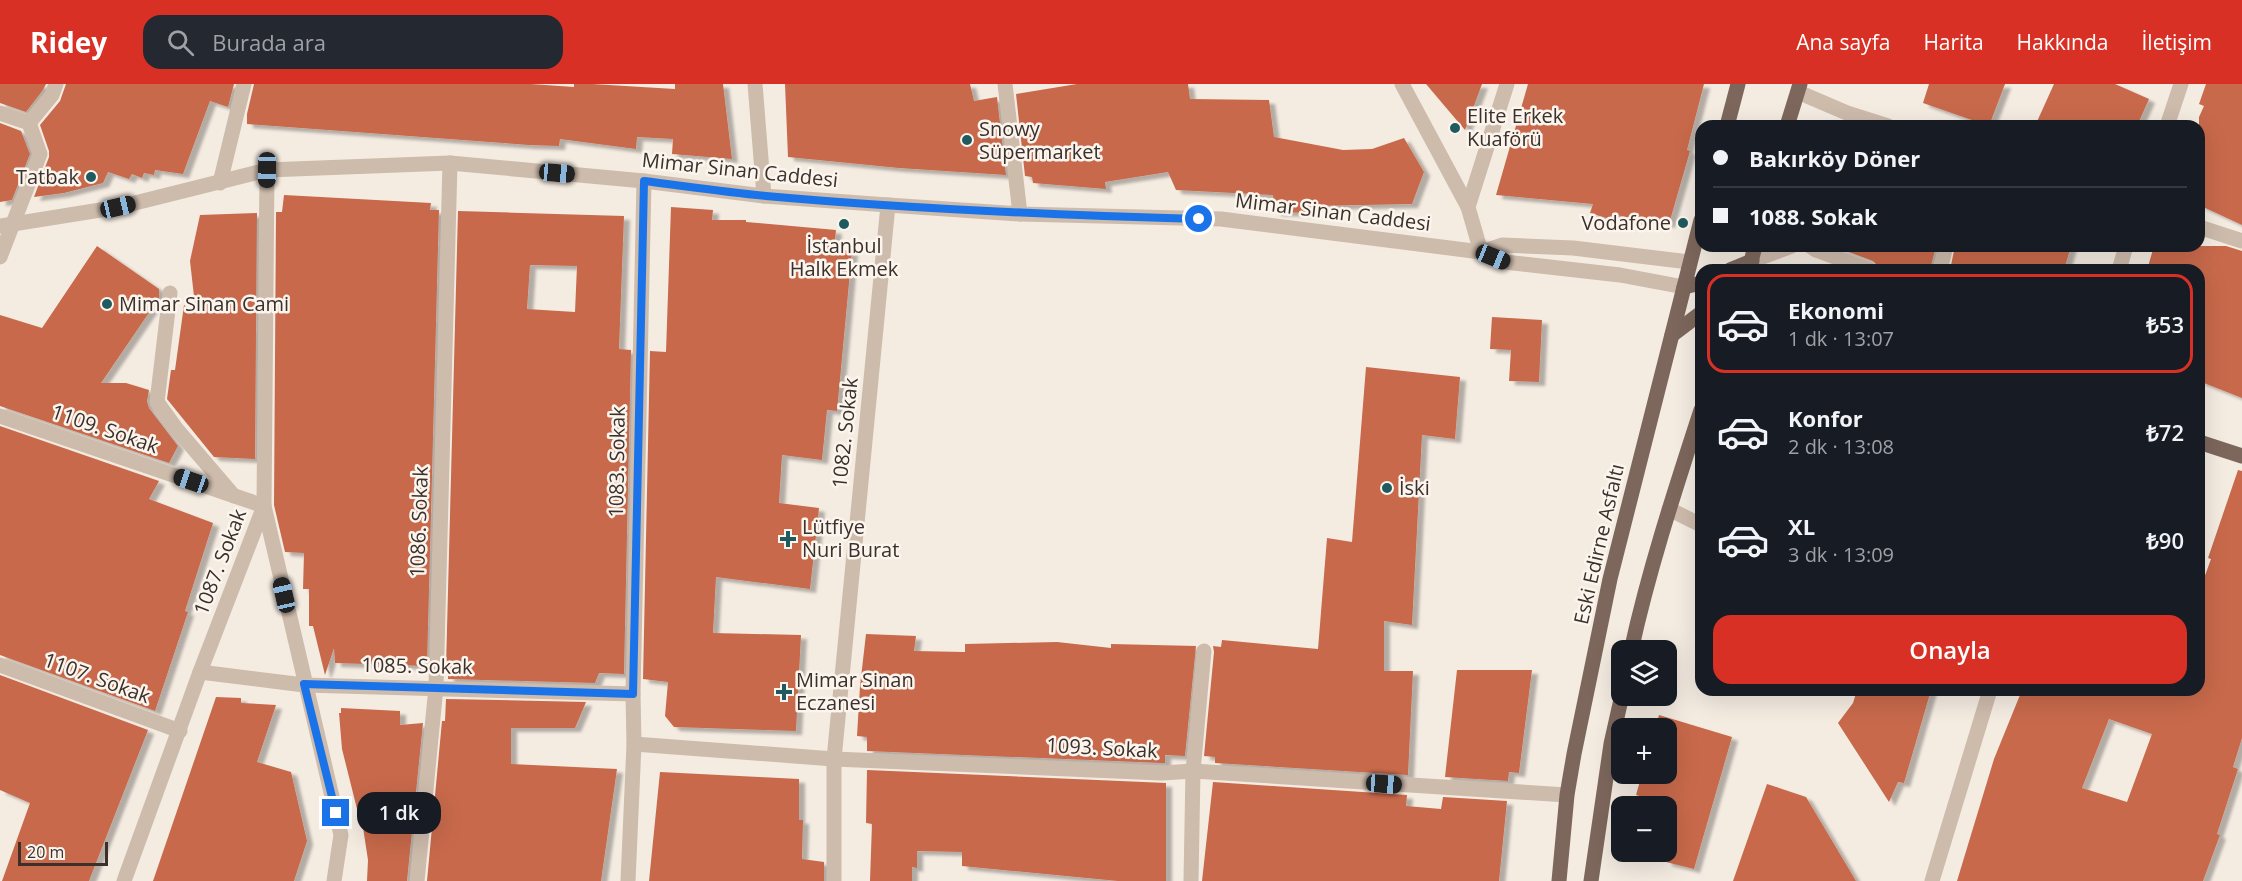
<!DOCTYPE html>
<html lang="tr">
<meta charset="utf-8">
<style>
:root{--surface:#171b24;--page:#242831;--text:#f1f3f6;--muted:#9ea1a6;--line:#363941;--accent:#d93025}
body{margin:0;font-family:"Open Sans",sans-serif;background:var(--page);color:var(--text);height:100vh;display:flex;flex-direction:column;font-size:22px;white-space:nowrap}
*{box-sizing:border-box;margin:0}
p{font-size:20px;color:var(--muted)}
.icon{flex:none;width:33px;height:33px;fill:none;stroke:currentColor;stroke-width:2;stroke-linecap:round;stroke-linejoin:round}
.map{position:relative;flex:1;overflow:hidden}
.details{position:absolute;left:1695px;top:180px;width:510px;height:432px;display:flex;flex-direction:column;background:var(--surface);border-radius:18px;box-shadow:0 6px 24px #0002}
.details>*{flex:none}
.guide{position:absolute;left:1695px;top:36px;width:510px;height:132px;border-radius:18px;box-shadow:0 6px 24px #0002;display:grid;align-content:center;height:132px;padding:0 18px;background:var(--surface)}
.buttons{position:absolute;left:1611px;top:556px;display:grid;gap:12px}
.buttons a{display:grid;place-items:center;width:66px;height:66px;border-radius:12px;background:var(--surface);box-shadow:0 6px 24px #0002;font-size:30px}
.scale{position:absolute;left:18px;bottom:15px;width:90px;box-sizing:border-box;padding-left:6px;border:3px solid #3b302b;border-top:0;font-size:16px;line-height:21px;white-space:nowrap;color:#3b302b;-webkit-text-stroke:4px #fbf5ee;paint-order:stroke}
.end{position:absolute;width:27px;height:27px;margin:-14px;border:8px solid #1a73e8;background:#fff;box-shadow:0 0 0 3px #fff}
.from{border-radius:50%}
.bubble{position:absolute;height:42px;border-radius:18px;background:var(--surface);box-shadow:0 6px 24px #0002;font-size:20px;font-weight:600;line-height:42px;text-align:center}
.car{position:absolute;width:18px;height:36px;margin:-18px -9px;border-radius:8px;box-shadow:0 0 4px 2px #0007;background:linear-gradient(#222 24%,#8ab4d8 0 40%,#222 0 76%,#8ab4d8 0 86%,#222 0)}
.guide b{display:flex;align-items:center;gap:21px;height:57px;font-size:22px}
.guide b+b{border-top:2px solid var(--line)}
.guide i{width:15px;height:15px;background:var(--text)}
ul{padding:10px 0 0;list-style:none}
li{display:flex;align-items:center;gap:18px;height:99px;margin:0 12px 9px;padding:0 6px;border:3px solid transparent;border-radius:18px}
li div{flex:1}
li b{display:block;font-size:22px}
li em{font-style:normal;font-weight:600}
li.active{border-color:var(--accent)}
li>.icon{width:54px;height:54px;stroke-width:1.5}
.cta{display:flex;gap:12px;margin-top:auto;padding:12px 18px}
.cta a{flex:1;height:69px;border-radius:18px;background:var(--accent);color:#fff;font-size:24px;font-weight:600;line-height:69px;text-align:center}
header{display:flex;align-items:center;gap:36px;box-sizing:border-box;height:84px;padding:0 30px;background:var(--accent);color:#fff}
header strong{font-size:28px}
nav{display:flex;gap:33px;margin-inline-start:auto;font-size:21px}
.search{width:420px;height:54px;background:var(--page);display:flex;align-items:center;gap:15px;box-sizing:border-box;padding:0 21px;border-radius:18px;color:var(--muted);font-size:22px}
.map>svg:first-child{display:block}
.building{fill:#c8694b;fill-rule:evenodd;filter:url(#shadow)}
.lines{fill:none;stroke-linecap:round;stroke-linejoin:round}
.minor{stroke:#cdbbac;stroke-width:15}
.major{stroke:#7d675c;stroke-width:15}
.route{stroke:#1a73e8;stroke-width:8}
.poi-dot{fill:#1f5a5e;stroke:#fbf5ee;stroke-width:2}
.labels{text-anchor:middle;stroke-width:5;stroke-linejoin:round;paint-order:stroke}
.poi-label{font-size:20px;fill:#3b302b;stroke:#fbf5ee;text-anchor:start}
.street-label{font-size:20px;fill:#3b302b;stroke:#fbf5ee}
</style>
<header>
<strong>Ridey</strong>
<div class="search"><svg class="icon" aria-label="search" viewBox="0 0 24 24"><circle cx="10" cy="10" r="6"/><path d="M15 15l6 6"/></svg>Burada ara</div>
<nav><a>Ana sayfa</a><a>Harita</a><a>Hakkında</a><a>İletişim</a></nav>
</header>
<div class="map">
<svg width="2242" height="797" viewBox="0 0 2242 797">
<defs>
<filter id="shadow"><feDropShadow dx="6" dy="4" stdDeviation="1.5" flood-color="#0004"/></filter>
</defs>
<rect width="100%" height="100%" fill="#f4ebe1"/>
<!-- building -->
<g class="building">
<path d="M0 0H46L43 6 26 28 0 19Z"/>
<path d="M66 0H234L228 23 210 17 183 90 155 86 154 91 144 89 142 94 132 90 129 95 108 88 103 99 64 109 34 113 49 73V67L40 41 60 17Z"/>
<path d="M254 0H531L574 3V0H592L675 5V0H723L732 75 672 70 673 55 637 53 636 65 560 55 559 62 529 61 247 40V30Z"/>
<path d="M785 0H970L974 17 997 13 1006 91 899 84 788 73Z"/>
<path d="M1077 0H1188L1190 15 1269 16 1274 53 1343 66 1372 65 1404 54 1424 88 1412 120 1312 122V129L1275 128 1273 111 1176 106 1168 88 1105 98 1106 105 1033 99 1032 93 1025 92 1016 10Z"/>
<path d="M1426 0H1482L1465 46Z"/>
<path d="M1528 0H1704L1687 66 1690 67 1669 140 1642 133 1640 137 1617 131 1616 137 1590 129 1593 120 1496 111Z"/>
<path d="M1929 0H2005L1989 42 1923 19Z"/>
<path d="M2054 0H2115L2149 15 2137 42H2035Z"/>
<path d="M2206 0H2242V141L2199 121V33L2204 22 2199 20Z"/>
<path d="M0 39 21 47 30 70 12 116 0 118Z"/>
<path d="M284 111 431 119 430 126H439L427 582 335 579 334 564 325 591 313 542H309V505H303L304 469 285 468 274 421 276 128H282Z"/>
<path d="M671 123 713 126 712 136H746V138L836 146 834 165 852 167 837 327 827 326 822 376 782 371 779 419 819 424 810 505 716 493 713 549 801 551 796 647 674 643 665 632 668 598 643 595 650 267 666 268Z"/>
<path d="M458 127 624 132 619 265 631 266 624 590 599 589 595 599 448 595V583H446ZM530 181 577 182 575 228 527 225Z"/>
<path d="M257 129 255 375 214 373 167 315 171 286H175L184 221 196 230 190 177 200 131Z"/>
<path d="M97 162 159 205V214L101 299H126L149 306 147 317 149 324 178 362 169 379 0 322V231L42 244Z"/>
<path d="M1833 162H1936L1930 186H1889L1879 183 1873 177Z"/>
<path d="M1955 162H2071L2064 186H1950Z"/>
<path d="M2154 162H2226L2242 167V314L2199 297V186H2147Z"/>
<path d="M1492 233 1542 236 1539 298 1509 297 1511 266 1490 265Z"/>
<path d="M1366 283 1460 293 1455 355 1422 351 1412 541 1384 537V587H1413L1408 691 1215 679V673L1204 672 1214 568 1213 562 1221 563 1222 556 1318 565 1327 454 1352 458Z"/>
<path d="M0 342 159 397 149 415 213 439 185 527 188 528 155 627 0 571Z"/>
<path d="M2238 386 2242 387V654L2233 683 2238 685 2217 750 2220 751 2203 797H1957L1994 675 2022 606H2199V508L2211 475 2208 474ZM2109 635 2152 650 2127 718 2082 704Z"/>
<path d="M866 550 916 552 914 567 965 568V560L1057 558 1111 564V560L1196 562 1185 672 1165 671V679H1162L867 667V653L857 652 860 602Z"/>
<path d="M1457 586H1532L1519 689 1509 688 1508 697 1445 693Z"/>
<path d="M0 591 148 646 89 797H2L30 719 0 706Z"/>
<path d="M1857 606H1931L1904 699 1898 698 1889 718 1838 639 1853 619Z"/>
<path d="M216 613 241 614V619L276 621 257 678 291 688 307 757 294 797H153Z"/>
<path d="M446 615 586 618 575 644H511V680L617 685 601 797H427L442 637H445Z"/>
<path d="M341 624 400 627V641L423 639 407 797H367L368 776 362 737H360L342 665 339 629H341Z"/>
<path d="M1659 631 1732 653 1694 785 1666 778V720L1636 711 1642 690H1666V645H1655Z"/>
<path d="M867 686 1166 699V797H1118L962 782V768L917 767V784L912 783V797H870L872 740 866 739Z"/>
<path d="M660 688 799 695V736H803L802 775 824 778V797H649Z"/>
<path d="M1213 698 1407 711 1406 722 1441 725 1443 713 1507 717 1499 797H1202Z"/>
<path d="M1767 700 1806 713 1856 797H1733Z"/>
</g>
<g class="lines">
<!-- minor -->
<g class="minor">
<path d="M755 0 764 112"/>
<path d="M1005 0 1020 130"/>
<path d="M1402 0 1468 123 1481 168"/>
<path d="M1798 8 1847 29 1888 42"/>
<path d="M0 29 29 39 40 70 0 173"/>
<path d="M29 39 52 11 56 0"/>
<path d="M2167 42 2181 0"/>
<path d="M220 99 244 0"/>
<path d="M1468 123 1507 0"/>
<path d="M0 142 119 123 267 86 450 79 644 97 764 112 888 121 1020 130 1221 135 1481 168 1505 178 1620 191 1684 203"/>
<path d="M2199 143 2242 157"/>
<path d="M1810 162 1816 166 1870 186"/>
<path d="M1481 168 1502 161 1573 164 1689 178"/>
<path d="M1752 177 1792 162"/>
<path d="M1940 186 1946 162"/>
<path d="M2119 186 2126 162"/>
<path d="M170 209 157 318 175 343 234 412"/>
<path d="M0 332 264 422 341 751 334 797"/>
<path d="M1669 425 1701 441"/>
<path d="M0 581 180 647"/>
<path d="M200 588 304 601 633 610"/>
<path d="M634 660 834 675 1162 689 1193 687 1567 711"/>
<path d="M124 797 200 588 264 422 267 86"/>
<path d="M417 797 436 603 450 79"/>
<path d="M628 797 634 660 633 610 644 97"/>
<path d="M834 797V675L888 121"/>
<path d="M1191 797 1193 687 1204 567"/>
<path d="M1932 797 1990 606"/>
</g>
<!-- major -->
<g class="major">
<path d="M1727 42 1738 0"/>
<path d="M1787 42 1800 0"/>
<path d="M1730 186 1752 177"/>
<path d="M1749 186 1755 162"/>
<path d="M1684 203 1701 199"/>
<path d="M1672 251 1701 229"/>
<path d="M2199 358 2242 372"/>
<path d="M1631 567C1649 485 1675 406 1701 326"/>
<path d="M1559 797 1567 711 1574 670 1610 495 1701 136"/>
<path d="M1591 797 1611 660 1622 611"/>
</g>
</g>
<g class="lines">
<!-- route -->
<path class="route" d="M336 729 304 600 633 610 644 97C684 102 725 108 766 112 910 125 1054 131 1199 135"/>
</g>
<!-- markers -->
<g class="poi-dot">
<circle cx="1455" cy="44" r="6"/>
<circle cx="967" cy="56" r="6"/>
<circle cx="91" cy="93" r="6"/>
<circle cx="1683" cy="139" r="6"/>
<circle cx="844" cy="140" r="6"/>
<circle cx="107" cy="220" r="6"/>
<circle cx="1387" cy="404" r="6"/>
<path d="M785 446h6v6h6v6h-6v6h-6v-6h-6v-6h6z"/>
<path d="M781 599h6v6h6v6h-6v6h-6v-6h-6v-6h6z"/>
</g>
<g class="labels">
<!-- poi labels -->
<g class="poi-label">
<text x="1467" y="39">Elite Erkek<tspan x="1467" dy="23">Kuaförü</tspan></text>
<text x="979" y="52">Snowy<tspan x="979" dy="23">Süpermarket</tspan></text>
<text x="79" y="100" text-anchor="end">Tatbak</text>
<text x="1671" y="146" text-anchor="end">Vodafone</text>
<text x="844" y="169" text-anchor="middle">İstanbul<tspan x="844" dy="23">Halk Ekmek</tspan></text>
<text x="119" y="227">Mimar Sinan Cami</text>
<text x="1399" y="411">İski</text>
<text x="802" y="450">Lütfiye<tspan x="802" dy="23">Nuri Burat</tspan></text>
<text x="796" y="603">Mimar Sinan<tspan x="796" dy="23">Eczanesi</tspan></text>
</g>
<!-- street labels -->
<g class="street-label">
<text transform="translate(740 86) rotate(6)" y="7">Mimar Sinan Caddesi</text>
<text transform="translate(1333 128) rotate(7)" y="7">Mimar Sinan Caddesi</text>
<text transform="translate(105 345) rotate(19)" y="7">1109. Sokak</text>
<text transform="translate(845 349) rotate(-84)" y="7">1082. Sokak</text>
<text transform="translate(617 378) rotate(-89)" y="7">1083. Sokak</text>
<text transform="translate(419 438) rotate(-88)" y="7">1086. Sokak</text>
<text transform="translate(1599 460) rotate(-77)" y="7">Eski Edirne Asfaltı</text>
<text transform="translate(220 478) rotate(-69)" y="7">1087. Sokak</text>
<text transform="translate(417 582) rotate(1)" y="7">1085. Sokak</text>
<text transform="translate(97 594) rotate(20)" y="7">1107. Sokak</text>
<text transform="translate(1102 664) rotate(3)" y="7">1093. Sokak</text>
</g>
</g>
</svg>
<div class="buttons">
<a><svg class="icon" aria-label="layers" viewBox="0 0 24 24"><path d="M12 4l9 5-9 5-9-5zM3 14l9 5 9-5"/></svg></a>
<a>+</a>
<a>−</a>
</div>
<div class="scale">20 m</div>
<i class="end from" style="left:1199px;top:135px"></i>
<i class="end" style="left:336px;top:729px"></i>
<div class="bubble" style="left:357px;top:708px;width:84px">1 dk</div>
<i class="car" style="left:267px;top:86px;rotate:181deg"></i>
<i class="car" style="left:557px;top:89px;rotate:95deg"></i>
<i class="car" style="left:118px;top:123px;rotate:77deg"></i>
<i class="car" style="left:1493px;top:173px;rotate:112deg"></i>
<i class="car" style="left:191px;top:397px;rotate:289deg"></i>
<i class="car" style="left:284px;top:511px;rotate:347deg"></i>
<i class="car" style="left:1384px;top:700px;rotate:94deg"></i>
<div class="guide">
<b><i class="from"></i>Bakırköy Döner</b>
<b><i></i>1088. Sokak</b>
</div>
<section class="details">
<ul>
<li class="active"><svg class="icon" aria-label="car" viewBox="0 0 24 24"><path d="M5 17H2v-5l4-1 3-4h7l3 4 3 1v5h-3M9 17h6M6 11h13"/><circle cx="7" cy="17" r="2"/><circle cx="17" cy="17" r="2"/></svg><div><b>Ekonomi</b><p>1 dk · 13:07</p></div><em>₺53</em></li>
<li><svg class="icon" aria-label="car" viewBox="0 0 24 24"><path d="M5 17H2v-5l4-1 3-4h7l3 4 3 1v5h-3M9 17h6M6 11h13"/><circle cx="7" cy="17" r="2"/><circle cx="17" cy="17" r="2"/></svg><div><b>Konfor</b><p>2 dk · 13:08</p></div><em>₺72</em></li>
<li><svg class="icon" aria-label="car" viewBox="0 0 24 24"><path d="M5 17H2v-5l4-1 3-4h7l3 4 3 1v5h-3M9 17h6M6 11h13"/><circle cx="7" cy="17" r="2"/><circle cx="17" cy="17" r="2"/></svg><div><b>XL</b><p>3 dk · 13:09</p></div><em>₺90</em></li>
</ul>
<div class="cta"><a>Onayla</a></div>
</section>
</div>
